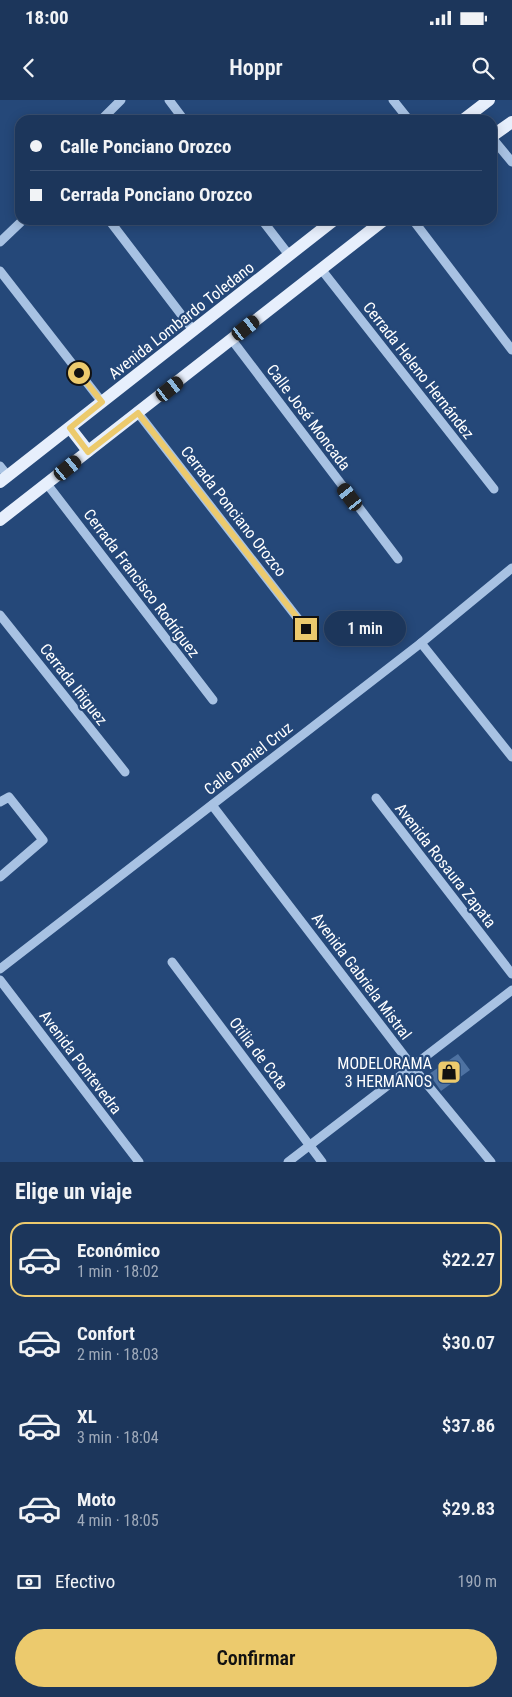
<!DOCTYPE html>
<html lang="es">
<meta charset="utf-8">
<style>
:root{--surface:#1c365b;--page:#253e61;--text:#f1f3f6;--muted:#a0abbb;--line:#3a5071;--accent:#ecca6d}
body{margin:0;font-family:"Roboto Condensed",sans-serif;background:var(--page);color:var(--text);height:100vh;display:flex;flex-direction:column;font-size:19px;white-space:nowrap}
*{box-sizing:border-box;margin:0}
p{font-size:16px;color:var(--muted)}
.icon{flex:none;width:28px;height:28px;fill:none;stroke:currentColor;stroke-width:2;stroke-linecap:round;stroke-linejoin:round}
.map{position:relative;height:1062px;overflow:hidden}
.sheet{display:flex;flex-direction:column;background:var(--surface);flex:1}
.sheet>*{flex:none}
.guide{position:absolute;left:15px;top:15px;width:482px;height:110px;border-radius:15px;box-shadow:0 2px 12px #0003,0 0 0 1px var(--line);display:grid;align-content:center;height:110px;padding:0 15px;background:var(--surface)}
.end{position:absolute;width:22px;height:22px;margin:-11px;border:6px solid #ecca6d;background:#111;box-shadow:0 0 0 2px #111}
.from{border-radius:50%}
.bubble{position:absolute;height:35px;border-radius:18px;background:var(--surface);box-shadow:0 2px 12px #0003,0 0 0 1px var(--line);font-size:16px;font-weight:600;line-height:35px;text-align:center}
.car{position:absolute;width:15px;height:30px;margin:-15px -8px;border-radius:6px;box-shadow:0 0 4px 1px #0007;background:linear-gradient(#222 24%,#8ab4d8 0 40%,#222 0 76%,#8ab4d8 0 86%,#222 0)}
.guide b{display:flex;align-items:center;gap:18px;height:48px;font-size:19px}
.guide b+b{border-top:1px solid var(--line)}
.guide i{width:12px;height:12px;background:var(--text)}
ul{padding:0;list-style:none}
li{display:flex;align-items:center;gap:15px;height:75px;margin:0 10px 8px;padding:0 5px;border:2px solid transparent;border-radius:15px}
li div{flex:1}
li b{display:block;font-size:19px}
li em{font-style:normal;font-weight:600}
li.active{border-color:var(--accent)}
li>.icon{width:45px;height:45px;stroke-width:1.5}
h2{padding:0 15px;font-size:22px;line-height:60px}
.pay{display:flex;align-items:center;gap:12px;height:55px;padding:0 15px;font-size:19px}
.pay p{margin-inline-start:auto}
.button{display:flex;gap:10px;margin-top:auto;padding:10px 15px}
.button a{flex:1;height:58px;border-radius:30px;background:var(--accent);color:#111;font-size:20px;font-weight:600;line-height:58px;text-align:center}
.status{display:flex;justify-content:space-between;align-items:center;height:35px;padding:0 25px;background:var(--surface);direction:ltr}
.status svg{height:14px;fill:currentColor}
header{display:flex;justify-content:space-between;align-items:center;height:65px;padding:0 15px;background:var(--surface);font-size:22px;font-weight:600}
.map>svg:first-child{display:block}
.building{fill:#4e72a2}
.lines{fill:none;stroke-linecap:round;stroke-linejoin:round}
.minor{stroke:#a8c2e3;stroke-width:9}
.major{stroke:#e7effc;stroke-width:12}
.route{stroke:#ecca6d;stroke-width:6}
.labels{text-anchor:middle;stroke-width:4.5;stroke-linejoin:round;paint-order:stroke}
.street-label{font-size:16px;fill:#fff;stroke:#254879}
.poi-label{font-size:16px;fill:#fff;stroke:#254879;text-anchor:end}
</style>
<div class="status"><b>18:00</b><svg viewBox="0 0 49 12"><path d="M0 12V9h3v3zM5 12V6h3v6zM10 12V3h3v9zM15 12V0h3v12zM26 1h20v11H26zM47 4h2v5h-2z"/></svg></div>
<header><svg class="icon" aria-label="back" viewBox="0 0 24 24"><path d="M15 5l-7 7 7 7"/></svg>Hoppr<svg class="icon" aria-label="search" viewBox="0 0 24 24"><circle cx="10" cy="10" r="6"/><path d="M15 15l6 6"/></svg></header>
<div class="map">
<svg width="512" height="1062" viewBox="0 0 512 1062">
<rect width="100%" height="100%" fill="#254879"/>
<!-- building -->
<path class="building" d="M458 954 470 970 441 991 429 974Z"/>
<g class="lines">
<!-- minor -->
<g class="minor">
<path d="M169 0 184 20"/>
<path d="M393 0 409 20"/>
<path d="M101 20 121 0"/>
<path d="M492 38 512 62"/>
<path d="M109 120 193 230"/>
<path d="M262 120 289 155"/>
<path d="M413 120 512 250"/>
<path d="M0 142 23 120"/>
<path d="M321 169 494 389"/>
<path d="M0 171 102 302"/>
<path d="M232 240 398 459"/>
<path d="M138 313 306 529"/>
<path d="M0 366 8 376"/>
<path d="M47 384 213 600"/>
<path d="M0 515 125 672"/>
<path d="M421 543 512 657"/>
<path d="M376 698 512 874"/>
<path d="M0 702 9 697 43 740 0 777"/>
<path d="M212 705 412 966 491 1062"/>
<path d="M172 862 322 1062"/>
<path d="M0 869 421 543 512 468"/>
<path d="M0 880 139 1062"/>
<path d="M288 1062 512 890"/>
</g>
<!-- major -->
<g class="major">
<path d="M463 20 489 0"/>
<path d="M492 36 512 22"/>
<path d="M70 328 88 351"/>
<path d="M0 382 334 120"/>
<path d="M0 420 384 120"/>
</g>
</g>
<g class="lines">
<!-- route -->
<path class="route" d="M79 273 102 302 70 328 88 352 138 313 306 529"/>
</g>
<!-- icons -->
<defs>
<g id="shop-square" transform="scale(1.25)"><rect x="-9" y="-9" width="18" height="18" rx="4" fill="#ecca6d" stroke="#254879"/><path d="M-5-2.5h2.3a2.7 3.5 0 0 1 5.4 0H5L5.5 6h-11ZM-1.5-2.5h3a1.5 2.3 0 0 0-3 0Z" fill="#111"/></g>
</defs>
<g fill-rule="evenodd">
<use href="#shop-square" x="449" y="972"/>
</g>
<g class="labels">
<!-- street labels -->
<g class="street-label">
<text transform="translate(181 220) rotate(-38)" y="6">Avenida Lombardo Toledano</text>
<text transform="translate(419 270) rotate(52)" y="6">Cerrada Heleno Hernández</text>
<text transform="translate(309 317) rotate(53)" y="6">Calle José Moncada</text>
<text transform="translate(234 411) rotate(52)" y="6">Cerrada Ponciano Orozco</text>
<text transform="translate(142 483) rotate(53)" y="6">Cerrada Francisco Rodríguez</text>
<text transform="translate(74 584) rotate(52)" y="6">Cerrada Iñiguez</text>
<text transform="translate(248 658) rotate(-38)" y="6">Calle Daniel Cruz</text>
<text transform="translate(446 765) rotate(52)" y="6">Avenida Rosaura Zapata</text>
<text transform="translate(362 876) rotate(53)" y="6">Avenida Gabriela Mistral</text>
<text transform="translate(259 953) rotate(53)" y="6">Otilia de Cota</text>
<text transform="translate(81 962) rotate(53)" y="6">Avenida Pontevedra</text>
</g>
<!-- poi labels -->
<g class="poi-label">
<text x="432" y="969">MODELORAMA<tspan x="432" dy="18">3 HERMANOS</tspan></text>
</g>
</g>
</svg>
<i class="end from" style="left:79px;top:273px"></i>
<i class="end" style="left:306px;top:529px"></i>
<div class="bubble" style="left:324px;top:511px;width:82px">1 min</div>
<i class="car" style="left:246px;top:228px;rotate:52deg"></i>
<i class="car" style="left:170px;top:289px;rotate:52deg"></i>
<i class="car" style="left:68px;top:368px;rotate:51deg"></i>
<i class="car" style="left:350px;top:397px;rotate:323deg"></i>
<div class="guide">
<b><i class="from"></i>Calle Ponciano Orozco</b>
<b><i></i>Cerrada Ponciano Orozco</b>
</div>
</div>
<section class="sheet">
<h2>Elige un viaje</h2>
<ul>
<li class="active"><svg class="icon" aria-label="car" viewBox="0 0 24 24"><path d="M5 17H2v-5l4-1 3-4h7l3 4 3 1v5h-3M9 17h6M6 11h13"/><circle cx="7" cy="17" r="2"/><circle cx="17" cy="17" r="2"/></svg><div><b>Económico</b><p>1 min · 18:02</p></div><em>$22.27</em></li>
<li><svg class="icon" aria-label="car" viewBox="0 0 24 24"><path d="M5 17H2v-5l4-1 3-4h7l3 4 3 1v5h-3M9 17h6M6 11h13"/><circle cx="7" cy="17" r="2"/><circle cx="17" cy="17" r="2"/></svg><div><b>Confort</b><p>2 min · 18:03</p></div><em>$30.07</em></li>
<li><svg class="icon" aria-label="car" viewBox="0 0 24 24"><path d="M5 17H2v-5l4-1 3-4h7l3 4 3 1v5h-3M9 17h6M6 11h13"/><circle cx="7" cy="17" r="2"/><circle cx="17" cy="17" r="2"/></svg><div><b>XL</b><p>3 min · 18:04</p></div><em>$37.86</em></li>
<li><svg class="icon" aria-label="car" viewBox="0 0 24 24"><path d="M5 17H2v-5l4-1 3-4h7l3 4 3 1v5h-3M9 17h6M6 11h13"/><circle cx="7" cy="17" r="2"/><circle cx="17" cy="17" r="2"/></svg><div><b>Moto</b><p>4 min · 18:05</p></div><em>$29.83</em></li>
</ul>
<div class="pay"><svg class="icon" aria-label="cash" viewBox="0 0 24 24"><path d="M3 7h18v10H3z"/><circle cx="12" cy="12" r="2"/></svg>Efectivo<p>190 m</p></div>
<div class="button"><a>Confirmar</a></div>
</section>
